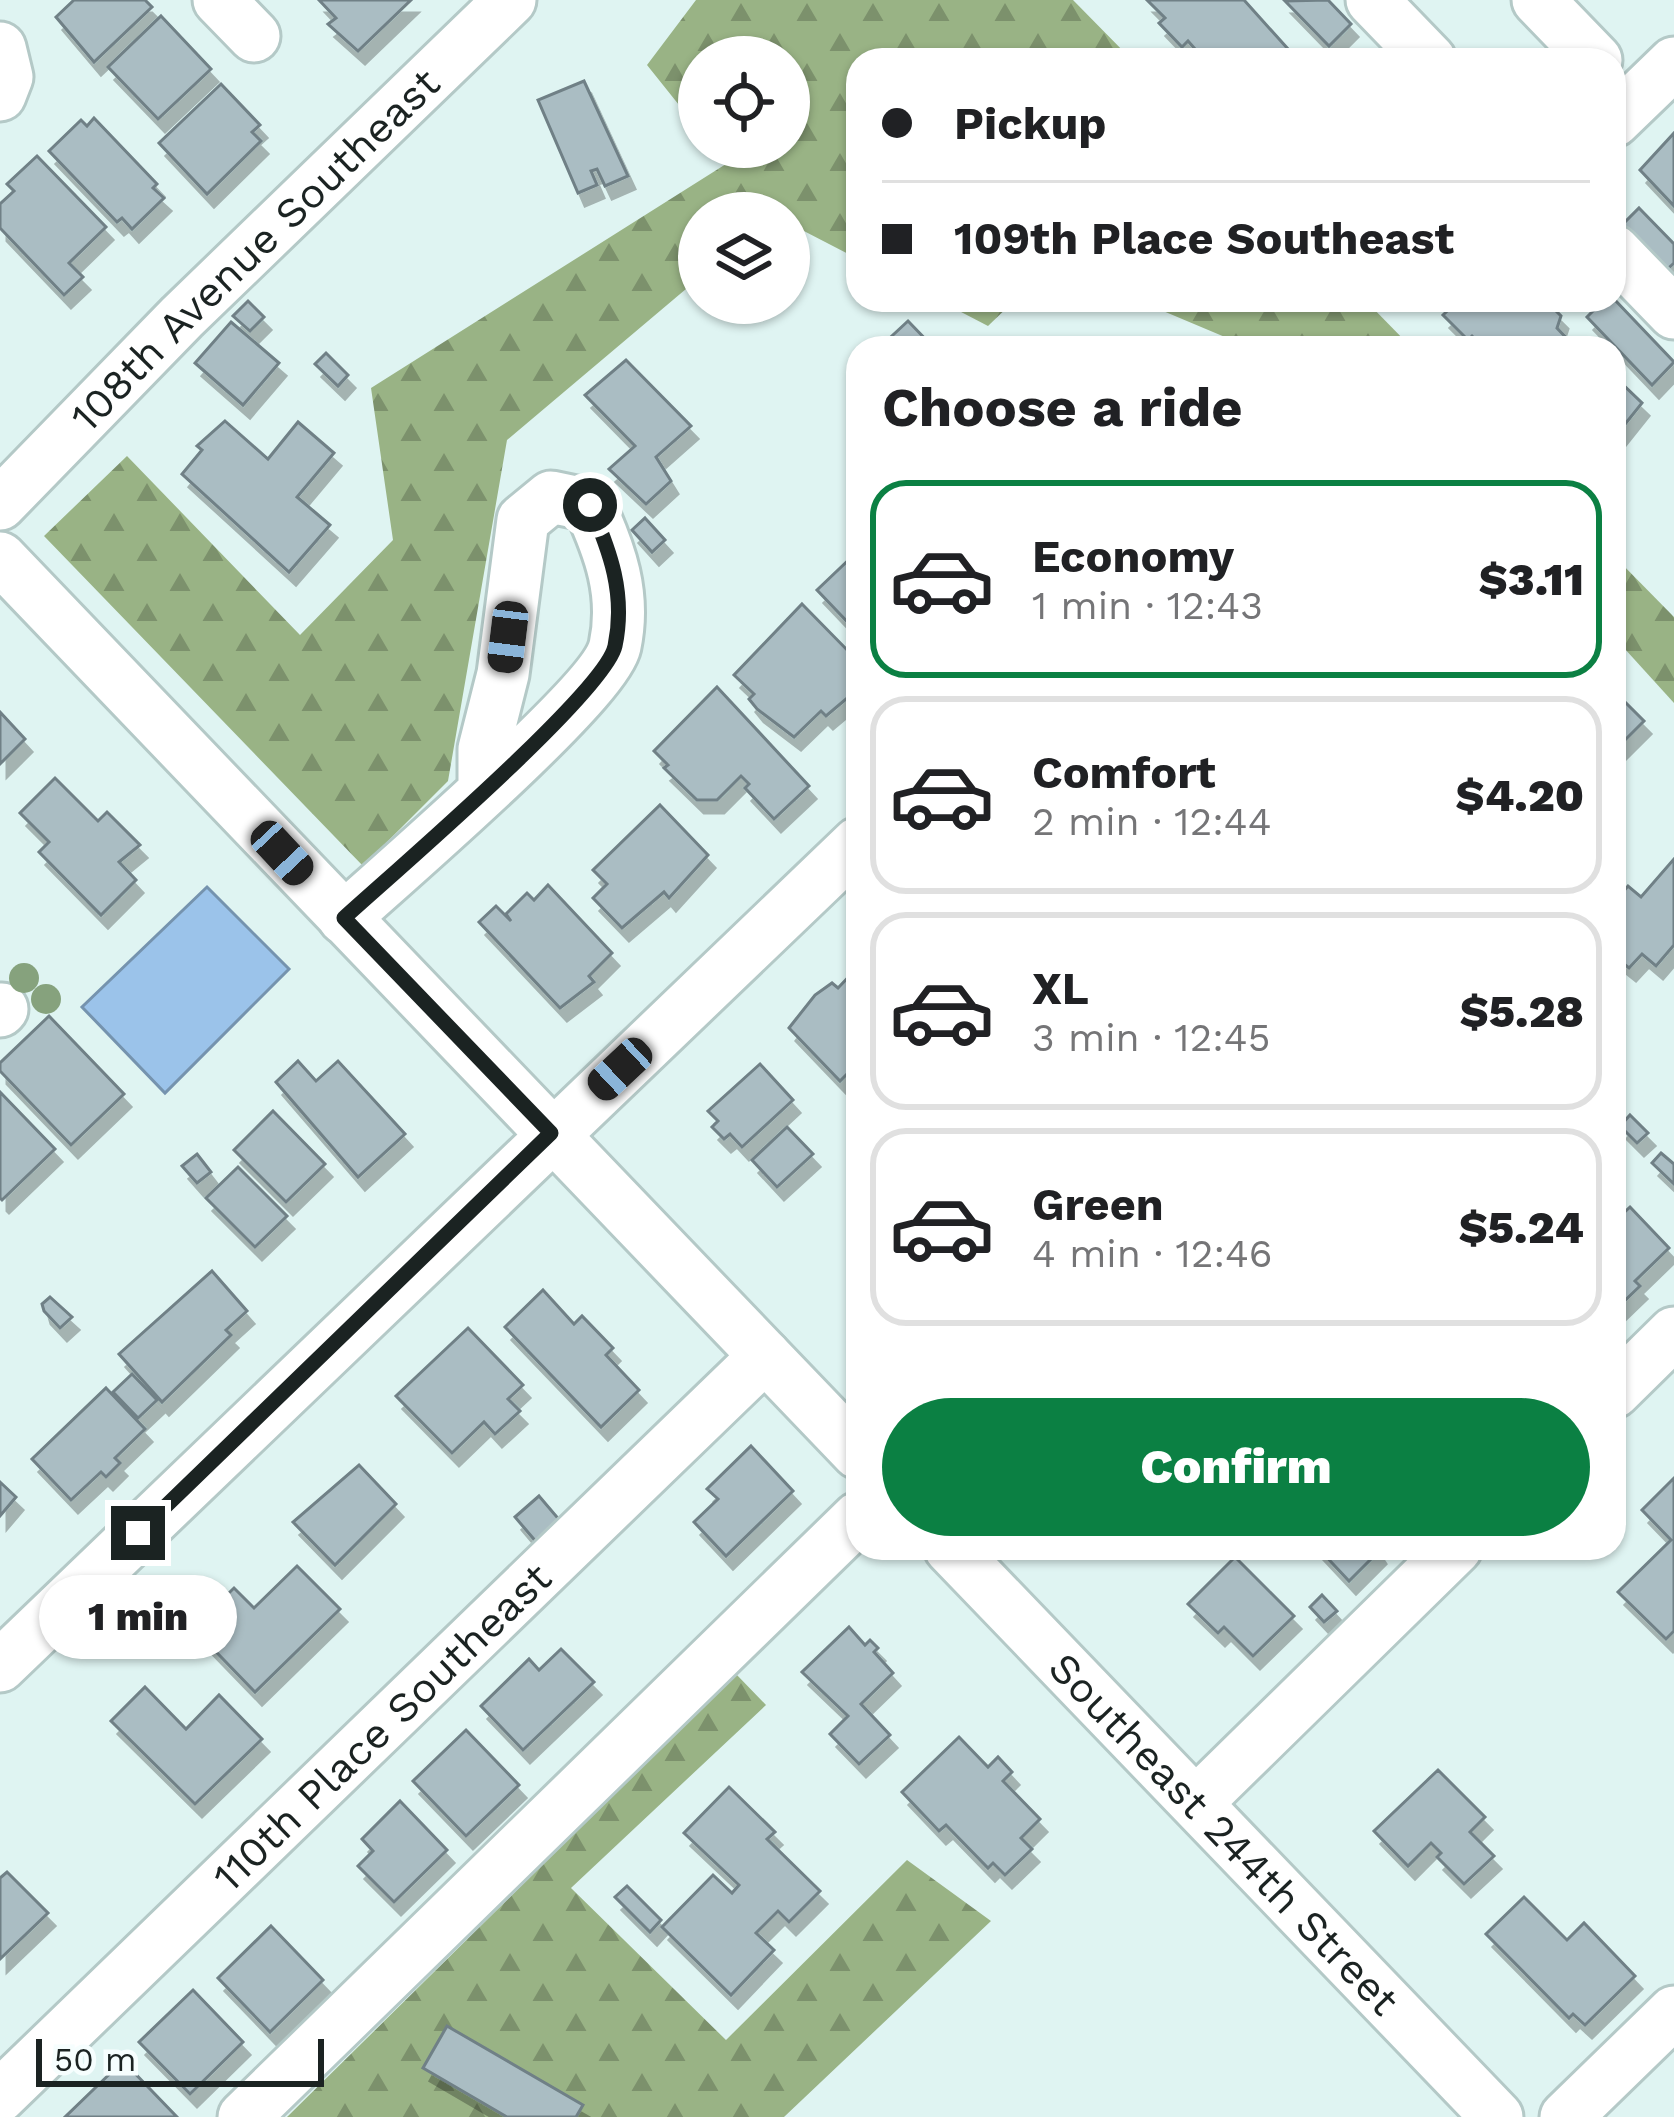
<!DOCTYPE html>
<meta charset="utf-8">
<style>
:root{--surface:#fff;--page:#f2f2f2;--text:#202124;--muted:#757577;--line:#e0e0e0;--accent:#0b8043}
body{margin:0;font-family:"Work Sans",sans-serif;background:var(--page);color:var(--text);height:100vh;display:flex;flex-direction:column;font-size:45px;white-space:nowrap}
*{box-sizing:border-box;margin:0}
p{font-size:39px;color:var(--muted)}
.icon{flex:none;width:66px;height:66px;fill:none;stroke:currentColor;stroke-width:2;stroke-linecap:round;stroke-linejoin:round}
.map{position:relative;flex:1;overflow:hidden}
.panel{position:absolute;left:846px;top:336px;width:780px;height:1224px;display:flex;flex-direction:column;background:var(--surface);border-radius:36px;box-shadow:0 3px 9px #0004}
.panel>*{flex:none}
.top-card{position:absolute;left:846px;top:48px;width:780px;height:264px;border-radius:36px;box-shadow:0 3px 9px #0004;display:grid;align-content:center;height:264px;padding:0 36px;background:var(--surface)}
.controls{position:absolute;left:678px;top:36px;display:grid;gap:24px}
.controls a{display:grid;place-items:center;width:132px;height:132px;border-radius:50%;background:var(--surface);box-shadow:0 3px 9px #0004;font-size:60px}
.scale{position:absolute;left:36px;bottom:30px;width:288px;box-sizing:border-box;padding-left:12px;border:6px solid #1b2322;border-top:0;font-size:33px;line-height:42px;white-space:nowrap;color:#1b2322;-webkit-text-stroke:9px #f6fefe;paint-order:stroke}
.end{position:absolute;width:54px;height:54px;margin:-27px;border:15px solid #1b2322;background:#fff;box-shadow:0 0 0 6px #fff}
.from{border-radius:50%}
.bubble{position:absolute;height:84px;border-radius:42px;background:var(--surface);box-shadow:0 3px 9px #0004;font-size:39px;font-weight:800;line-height:84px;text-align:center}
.car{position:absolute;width:36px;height:72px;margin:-36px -18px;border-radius:15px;box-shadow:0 0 9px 3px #0007;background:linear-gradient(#222 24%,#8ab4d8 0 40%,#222 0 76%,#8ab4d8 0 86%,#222 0)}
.top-card b{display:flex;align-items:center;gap:42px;height:114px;font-size:45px}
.top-card b+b{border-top:3px solid var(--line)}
.top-card i{width:30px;height:30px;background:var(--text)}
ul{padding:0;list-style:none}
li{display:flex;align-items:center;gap:36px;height:198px;margin:0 24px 18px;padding:0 12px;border:6px solid var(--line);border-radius:36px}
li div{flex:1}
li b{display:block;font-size:45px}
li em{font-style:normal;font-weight:800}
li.active{border-color:var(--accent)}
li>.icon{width:108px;height:108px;stroke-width:1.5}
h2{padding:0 36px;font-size:54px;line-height:144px}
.cta{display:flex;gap:24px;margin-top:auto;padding:24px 36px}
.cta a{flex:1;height:138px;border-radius:72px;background:var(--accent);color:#fff;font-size:48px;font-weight:800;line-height:138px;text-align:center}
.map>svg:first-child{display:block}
.forest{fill:url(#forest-firs)}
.water{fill:#9bc3ea;stroke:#7593ae;stroke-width:3}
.building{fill:#aabdc3;stroke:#6f8086;stroke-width:3;filter:url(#shadow)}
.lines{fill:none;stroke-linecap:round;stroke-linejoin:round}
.minor-casing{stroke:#b4c9c7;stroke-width:57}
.minor{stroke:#fff;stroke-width:51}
.tree{fill:#86a27d}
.route{stroke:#1b2322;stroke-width:15}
.labels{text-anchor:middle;stroke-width:9;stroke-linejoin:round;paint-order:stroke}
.street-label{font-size:42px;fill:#1b2322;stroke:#f6fefe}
</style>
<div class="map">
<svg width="1674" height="2117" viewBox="0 0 1674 2117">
<defs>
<pattern id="forest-firs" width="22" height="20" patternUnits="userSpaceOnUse" patternTransform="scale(3)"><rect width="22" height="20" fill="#99b385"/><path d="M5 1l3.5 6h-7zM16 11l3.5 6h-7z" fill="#7c916c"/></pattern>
<filter id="shadow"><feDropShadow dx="7" dy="13" stdDeviation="0" flood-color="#0004"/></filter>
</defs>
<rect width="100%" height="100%" fill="#dff4f2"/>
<!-- forest -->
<g class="forest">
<path d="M696 0H1073L1132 60H858V259L800 229 789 234V213H699V278L507 440 448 781 363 866 44 536 127 456 300 635 393 540 371 388 726 164 713 147H789V57H699V130L647 65Z"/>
<path d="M938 300H1015L988 326Z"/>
<path d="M1137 300H1365L1412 348H1251Z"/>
<path d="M1614 556 1674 617V703L1614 637Z"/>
<path d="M736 1674 766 1705 571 1888 726 2040 907 1860 991 1921 784 2117H287Z"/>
</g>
<!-- water -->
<path class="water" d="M207 887 289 969 165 1093 82 1007Z"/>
<!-- building -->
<g class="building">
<path d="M74 0H145L152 7 94 62 56 17Z"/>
<path d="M319 0H411L358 51 328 24 336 18Z"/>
<path d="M1147 0H1244L1288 49 1276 60H1193L1189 56 1196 50 1188 41 1182 47 1159 23 1165 18Z"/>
<path d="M1328 0 1351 24 1329 46 1285 1Z"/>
<path d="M161 16 211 69 158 119 108 67Z"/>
<path d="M584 81 628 176 605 186 597 169 591 171 597 185 578 193 538 100Z"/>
<path d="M221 84 260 125 252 132 261 141 207 194 159 143Z"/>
<path d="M94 118 157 184 153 188 164 198 132 229 122 218 117 222 49 151 81 120 87 126Z"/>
<path d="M1674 133V206L1640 170Z"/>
<path d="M37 156 106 227 69 263 83 277 64 295 0 228V204L14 191 7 184Z"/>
<path d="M1639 208 1674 244V263L1660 276 1616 231Z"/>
<path d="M1614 299 1674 362 1652 385 1587 317 1604 300Z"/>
<path d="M1459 300H1545L1561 316 1557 328 1576 348H1484L1472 336 1468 340 1443 315Z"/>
<path d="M248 301 264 317 250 331 233 316Z"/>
<path d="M908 321 934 348H879Z"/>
<path d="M231 322 279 363 243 405 195 363Z"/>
<path d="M326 353 348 375 338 386 315 364Z"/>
<path d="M626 360 691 426 656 457 671 481 646 504 609 469 635 446 585 395Z"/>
<path d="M1614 376 1642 403 1614 438Z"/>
<path d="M225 421 268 459 298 422 334 453 297 497 330 525 289 572 182 474 202 450 197 446Z"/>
<path d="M645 518 665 540 652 552 632 530Z"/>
<path d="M858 551V633L817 590Z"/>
<path d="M802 604 858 661V689L826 716 821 711 794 737 757 709 749 699 754 694 734 675Z"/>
<path d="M717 687 809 786 774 819 745 788 749 784 741 776 717 800H697L664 768 668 765 654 751Z"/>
<path d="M1614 691 1644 721 1614 751Z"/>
<path d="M0 712 25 739 0 764Z"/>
<path d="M55 778 98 821 107 812 140 845 119 862 136 880 101 915 39 852 49 842 20 813Z"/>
<path d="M660 805 708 855 669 898 664 892 622 928 593 898 607 884 593 870Z"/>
<path d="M1674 859V945L1656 966 1642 954 1629 968 1614 956V902L1628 886 1641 897Z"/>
<path d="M548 885 612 953 589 976 594 982 560 1008 479 922 496 906 511 921 506 914 527 893 534 900Z"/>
<path d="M858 967V1063L840 1081 789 1028 815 995 832 983 838 988Z"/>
<path d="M49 1016 124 1094 71 1145 0 1071V1063Z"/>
<path d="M298 1061 316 1081 338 1061 405 1134 358 1177 276 1082Z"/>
<path d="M760 1064 793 1100 742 1147 730 1134 724 1139 712 1127 718 1121 708 1111Z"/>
<path d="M0 1092 55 1149 2 1200 0 1198Z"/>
<path d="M273 1111 325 1164 286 1202 234 1150Z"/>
<path d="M1630 1115 1648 1133 1637 1143 1620 1126Z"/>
<path d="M787 1127 813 1154 777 1187 752 1160Z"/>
<path d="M1661 1153 1674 1164V1184L1652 1163Z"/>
<path d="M197 1154 211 1172 197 1183 182 1166Z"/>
<path d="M238 1167 287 1216 255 1247 206 1198Z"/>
<path d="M1630 1207 1669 1248 1635 1281 1640 1286 1614 1311V1222Z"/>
<path d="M212 1271 247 1311 226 1330 231 1335 162 1402 119 1354Z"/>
<path d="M543 1290 574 1324 582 1316 613 1348 606 1355 639 1390 601 1427 505 1327Z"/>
<path d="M50 1297 72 1317 60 1328 44 1311 42 1304Z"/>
<path d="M468 1328 523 1385 508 1399 520 1411 495 1434 484 1422 452 1453 396 1396Z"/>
<path d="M132 1374 157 1400 138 1418 113 1392Z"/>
<path d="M106 1388 145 1429 115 1458 120 1463 106 1477 101 1472 71 1500 32 1459Z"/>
<path d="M751 1446 793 1491 726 1556 694 1522 718 1499 707 1489Z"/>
<path d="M359 1465 396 1504 335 1565 293 1522Z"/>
<path d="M1674 1478V1631L1666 1639 1618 1592 1671 1540 1642 1510Z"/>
<path d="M0 1482 16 1497 0 1516Z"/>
<path d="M539 1496 562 1523 538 1544 515 1517Z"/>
<path d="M1318 1548H1377L1379 1551 1349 1581Z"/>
<path d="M1235 1557 1294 1616 1253 1656 1224 1627 1218 1633 1188 1604Z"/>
<path d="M297 1566 340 1609 255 1692 193 1628 234 1588 254 1608Z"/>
<path d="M1322 1595 1337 1611 1324 1622 1310 1607Z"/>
<path d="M849 1627 865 1645 870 1640 878 1648 874 1652 893 1673 861 1704 890 1735 859 1764 830 1734 848 1716 802 1672Z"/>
<path d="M561 1649 594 1682 523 1750 481 1706 529 1659 539 1670Z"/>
<path d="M145 1687 186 1729 219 1695 262 1739 195 1804 111 1721Z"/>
<path d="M466 1730 519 1785 466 1836 413 1781Z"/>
<path d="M959 1737 988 1767 998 1757 1012 1772 1003 1781 1040 1819 1021 1838 1032 1849 1005 1875 993 1863 988 1868 946 1825 939 1831 902 1792Z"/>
<path d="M1438 1770 1485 1817 1470 1832 1494 1856 1464 1884 1437 1857 1441 1853 1431 1843 1408 1866 1374 1831Z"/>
<path d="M729 1787 775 1832 767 1839 820 1891 789 1922 778 1911 756 1933 774 1950 731 1995 662 1927 713 1875 732 1893 739 1885 684 1833Z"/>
<path d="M400 1801 447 1850 394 1902 358 1866 373 1851 362 1839Z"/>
<path d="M7 1872 48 1913 0 1959V1878Z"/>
<path d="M627 1886 661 1920 650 1932 615 1897Z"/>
<path d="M1524 1897 1567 1940 1584 1923 1635 1976 1585 2025 1573 2014 1569 2018 1486 1934Z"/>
<path d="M271 1926 323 1980 270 2032 218 1978Z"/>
<path d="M193 1990 243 2042 190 2094 139 2042Z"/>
<path d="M447 2026 583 2105 576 2117H507L423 2068Z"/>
<path d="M123 2061 177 2117H65Z"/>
</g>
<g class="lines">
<!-- minor casing -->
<g class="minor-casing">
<g id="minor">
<path d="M219 0 254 36"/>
<path d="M1372 0 1430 60"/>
<path d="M1538 0 1596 60"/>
<path d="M0 48 7 77 0 95"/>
<path d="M1614 121 1674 63"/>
<path d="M1614 251 1674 313"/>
<path id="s1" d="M0 504 182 317 510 0"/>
<path d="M0 558 858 1453"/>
<path d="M344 918C391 875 605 692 615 646 626 594 610 551 589 505L551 497 523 520 503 674 484 749V788"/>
<path d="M0 1011 2 1009"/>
<path d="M1614 1392 1674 1333"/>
<path id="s2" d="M950 1548 1497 2117"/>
<path d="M0 1666 858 843"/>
<path d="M1196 1803 1456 1548"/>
<path id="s3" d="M0 2096 765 1356"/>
<path d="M244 2117 858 1518"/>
<path d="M1566 2117 1674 2012"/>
</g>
</g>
<!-- minor -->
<use href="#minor" class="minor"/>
</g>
<!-- trees -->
<g class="tree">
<circle cx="24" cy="978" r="15"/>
<circle cx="46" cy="999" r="15"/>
</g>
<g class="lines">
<!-- route -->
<path class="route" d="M138 1533 551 1133 344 918C391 875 605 692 615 646 626 594 610 551 590 505"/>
</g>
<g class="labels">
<!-- street labels -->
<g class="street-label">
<text dy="15" stroke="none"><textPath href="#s1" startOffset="360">108th Avenue Southeast</textPath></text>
<text dy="15" stroke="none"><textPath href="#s3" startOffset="531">110th Place Southeast</textPath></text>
<text dy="15" stroke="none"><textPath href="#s2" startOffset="396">Southeast 244th Street</textPath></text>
</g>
</g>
</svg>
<div class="controls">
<a><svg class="icon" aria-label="locate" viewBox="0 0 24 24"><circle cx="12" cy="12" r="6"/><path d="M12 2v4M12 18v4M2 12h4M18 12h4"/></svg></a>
<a><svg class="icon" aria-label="layers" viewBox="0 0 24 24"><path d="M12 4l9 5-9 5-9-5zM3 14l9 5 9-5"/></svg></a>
</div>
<div class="scale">50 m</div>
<i class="end from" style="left:590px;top:505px"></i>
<i class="end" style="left:138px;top:1533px"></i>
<div class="bubble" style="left:39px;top:1575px;width:198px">1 min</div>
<i class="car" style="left:508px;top:637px;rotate:187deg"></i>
<i class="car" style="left:282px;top:853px;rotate:137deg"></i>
<i class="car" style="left:620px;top:1069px;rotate:227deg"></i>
<div class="top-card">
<b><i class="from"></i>Pickup</b>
<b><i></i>109th Place Southeast</b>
</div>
<section class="panel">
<h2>Choose a ride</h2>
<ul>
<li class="active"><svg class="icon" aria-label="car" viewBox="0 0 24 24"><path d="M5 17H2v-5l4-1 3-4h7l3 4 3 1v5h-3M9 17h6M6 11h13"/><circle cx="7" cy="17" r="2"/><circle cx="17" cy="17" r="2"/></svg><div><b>Economy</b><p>1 min · 12:43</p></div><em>$3.11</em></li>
<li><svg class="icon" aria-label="car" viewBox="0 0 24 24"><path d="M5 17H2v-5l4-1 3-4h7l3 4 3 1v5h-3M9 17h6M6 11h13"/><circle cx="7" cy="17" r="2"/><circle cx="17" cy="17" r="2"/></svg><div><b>Comfort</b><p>2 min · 12:44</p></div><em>$4.20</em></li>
<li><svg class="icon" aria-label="car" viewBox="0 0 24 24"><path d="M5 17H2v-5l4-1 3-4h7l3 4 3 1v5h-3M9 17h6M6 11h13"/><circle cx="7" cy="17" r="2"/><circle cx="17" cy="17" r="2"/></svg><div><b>XL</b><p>3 min · 12:45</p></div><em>$5.28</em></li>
<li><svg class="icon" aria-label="car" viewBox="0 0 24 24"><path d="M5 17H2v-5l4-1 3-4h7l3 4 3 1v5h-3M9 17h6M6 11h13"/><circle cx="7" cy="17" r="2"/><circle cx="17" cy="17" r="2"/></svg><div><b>Green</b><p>4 min · 12:46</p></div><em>$5.24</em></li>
</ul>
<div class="cta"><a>Confirm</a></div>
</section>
</div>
